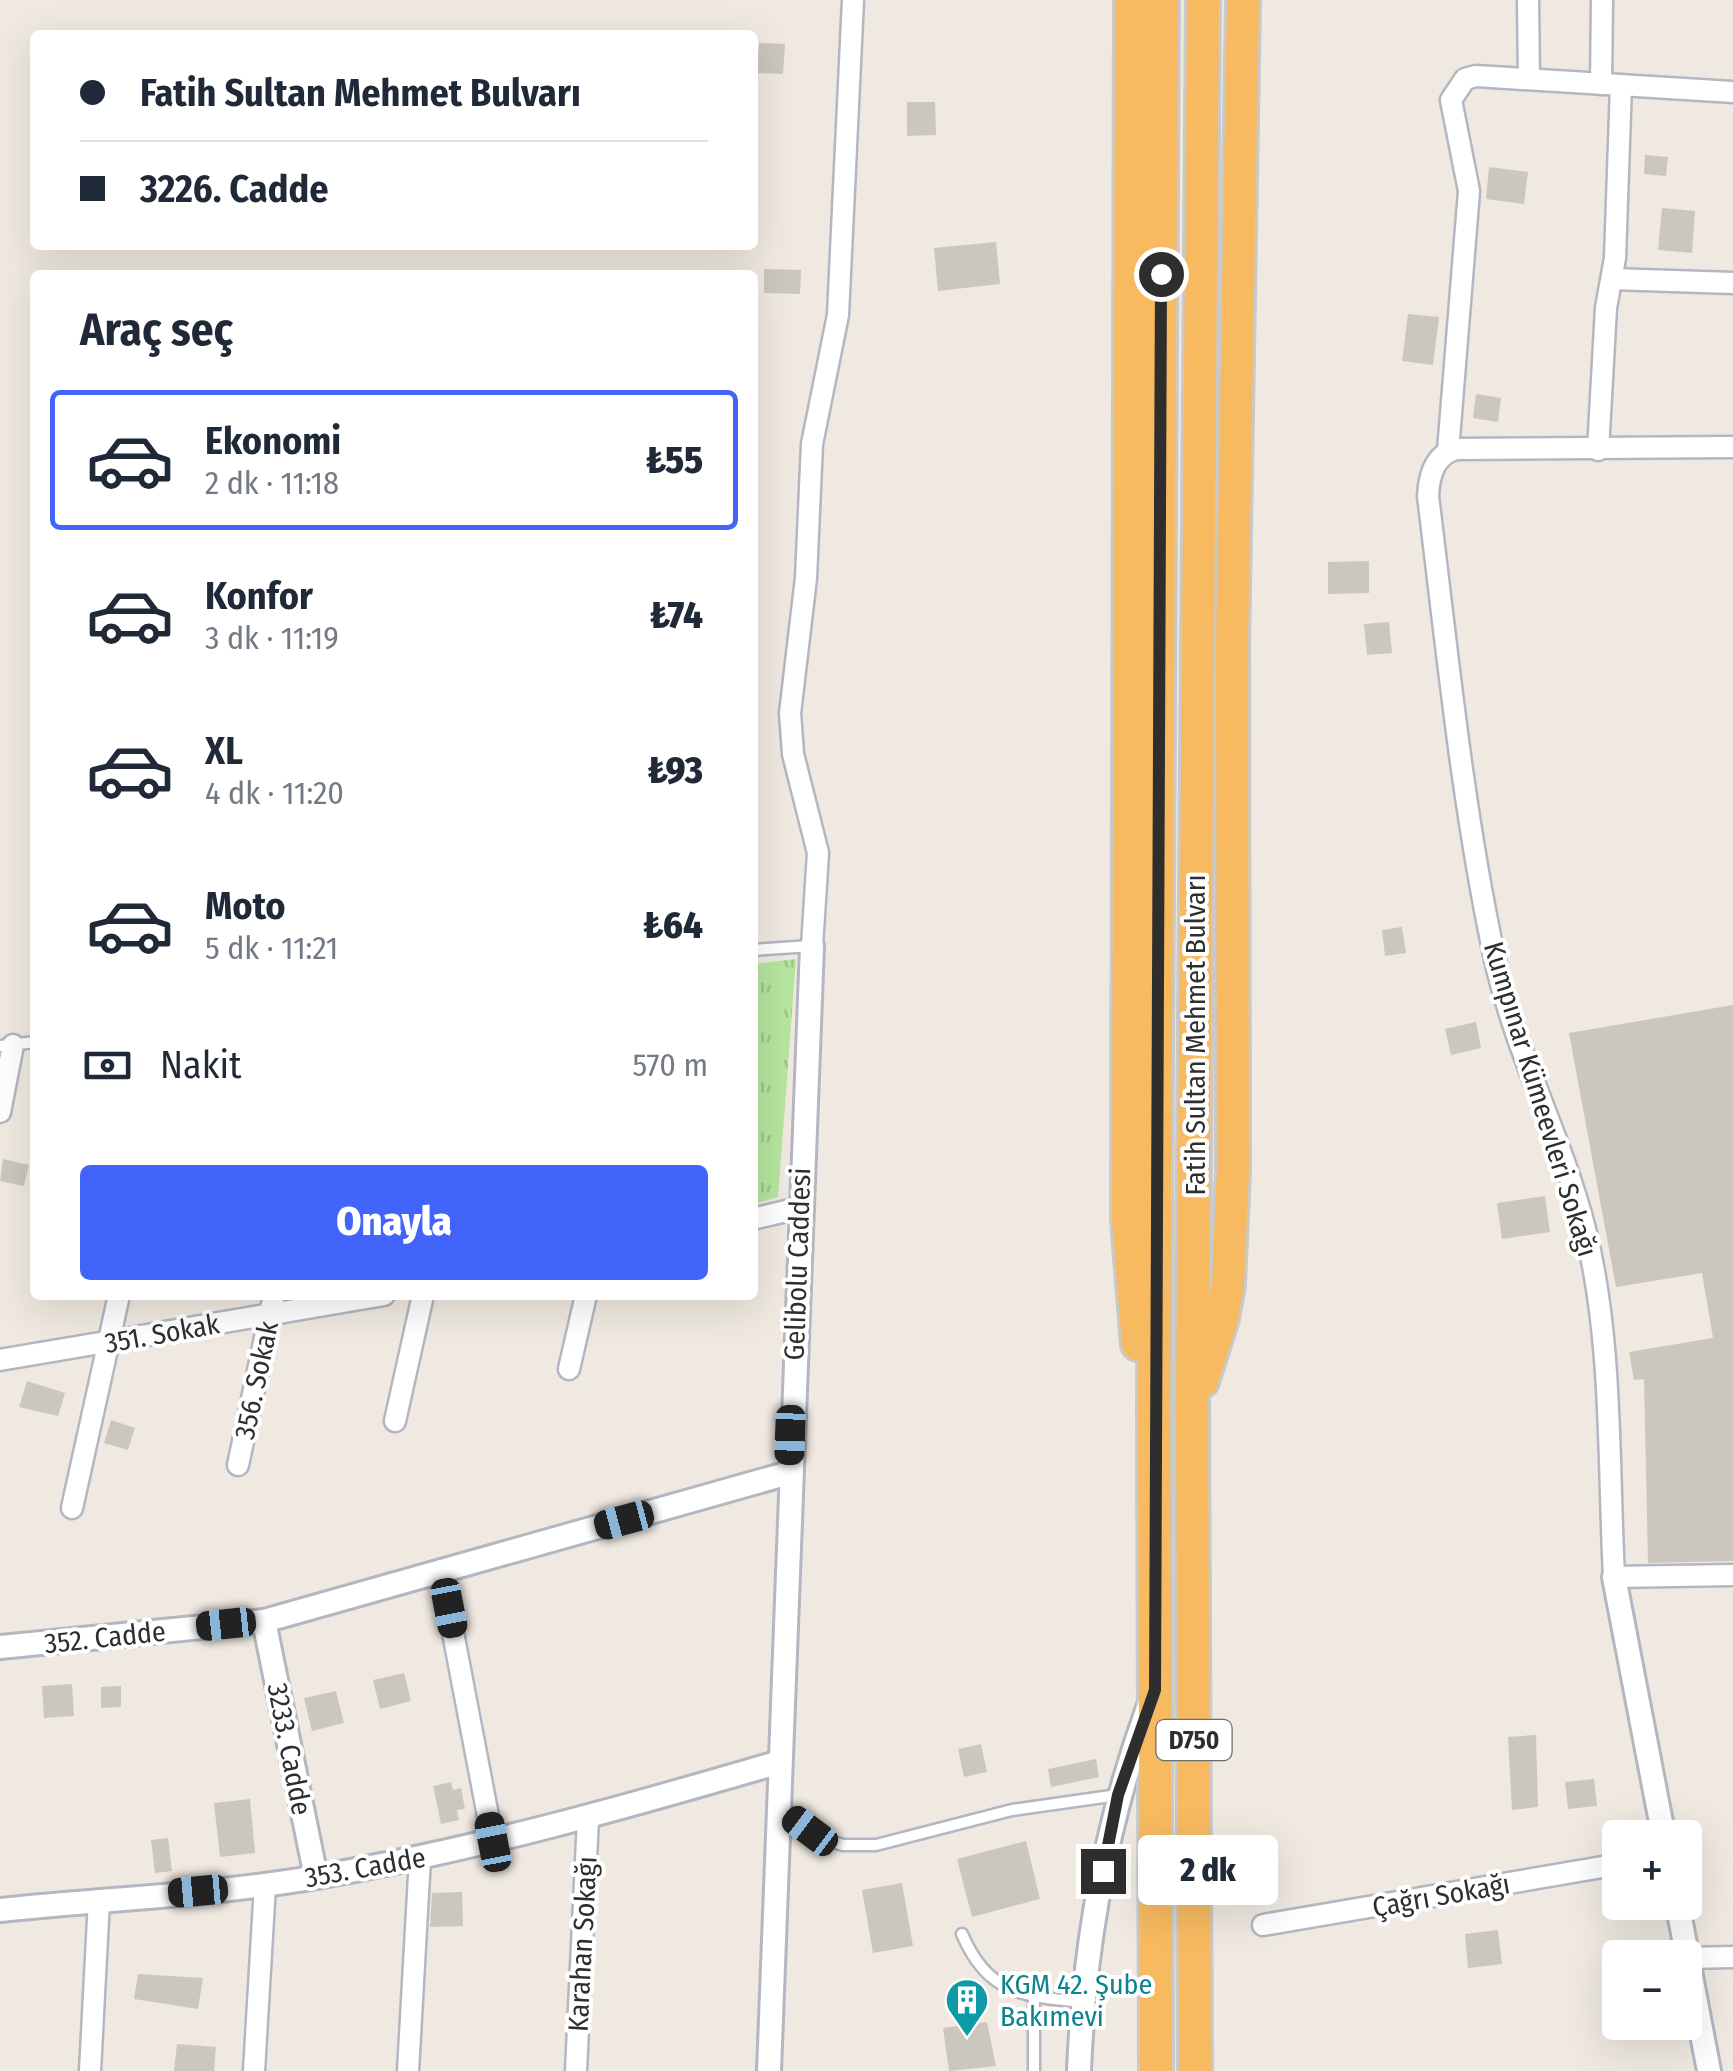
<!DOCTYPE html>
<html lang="tr">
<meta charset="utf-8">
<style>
:root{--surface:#fff;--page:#f2f2f3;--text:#1f2937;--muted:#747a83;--line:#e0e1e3;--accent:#4264fb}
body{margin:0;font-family:"Fira Sans Condensed",sans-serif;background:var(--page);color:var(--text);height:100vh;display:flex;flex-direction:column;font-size:38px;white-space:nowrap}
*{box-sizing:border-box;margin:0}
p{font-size:32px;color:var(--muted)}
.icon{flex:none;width:55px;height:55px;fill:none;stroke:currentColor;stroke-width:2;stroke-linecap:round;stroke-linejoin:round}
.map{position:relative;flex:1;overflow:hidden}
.panel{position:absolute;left:30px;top:270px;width:728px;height:1030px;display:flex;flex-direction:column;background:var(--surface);border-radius:10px;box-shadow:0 10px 40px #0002}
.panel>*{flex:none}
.hud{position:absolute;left:30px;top:30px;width:728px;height:220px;border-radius:10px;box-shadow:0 10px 40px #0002;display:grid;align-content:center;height:220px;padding:0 50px;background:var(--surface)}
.buttons{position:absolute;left:1602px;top:1820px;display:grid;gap:20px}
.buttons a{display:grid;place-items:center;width:100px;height:100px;border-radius:10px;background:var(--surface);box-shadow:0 10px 40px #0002;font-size:50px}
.end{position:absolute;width:45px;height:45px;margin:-22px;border:12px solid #2e2e2e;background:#fff;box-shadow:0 0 0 5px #fff}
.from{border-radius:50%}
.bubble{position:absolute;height:70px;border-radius:10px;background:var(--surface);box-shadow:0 10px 40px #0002;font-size:32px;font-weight:800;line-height:70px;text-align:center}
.car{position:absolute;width:30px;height:60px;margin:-30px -15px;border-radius:12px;box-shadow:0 0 8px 2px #0007;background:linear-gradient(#222 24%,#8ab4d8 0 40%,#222 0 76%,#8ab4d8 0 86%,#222 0)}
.hud b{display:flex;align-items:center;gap:35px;height:95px;font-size:38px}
.hud b+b{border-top:2px solid var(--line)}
.hud i{width:25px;height:25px;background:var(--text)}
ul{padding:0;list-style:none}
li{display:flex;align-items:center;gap:30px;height:140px;margin:0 20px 15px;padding:0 30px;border:5px solid transparent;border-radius:10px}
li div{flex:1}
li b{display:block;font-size:38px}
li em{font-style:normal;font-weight:800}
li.active{border-color:var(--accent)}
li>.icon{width:90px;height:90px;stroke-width:1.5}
h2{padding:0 50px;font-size:45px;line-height:120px}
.pay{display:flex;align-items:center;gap:25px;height:110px;padding:0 50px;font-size:38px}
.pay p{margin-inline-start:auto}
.cta{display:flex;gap:20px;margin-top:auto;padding:20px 50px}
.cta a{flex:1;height:115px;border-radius:10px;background:var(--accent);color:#fff;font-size:40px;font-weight:800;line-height:115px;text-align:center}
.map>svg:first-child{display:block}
.park{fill:url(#park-tufts)}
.building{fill:#cbc7bf}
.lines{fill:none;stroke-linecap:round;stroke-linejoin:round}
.service-casing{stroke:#b4b7c1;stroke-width:15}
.minor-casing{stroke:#b4b7c1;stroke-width:25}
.tertiary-casing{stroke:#b4b7c1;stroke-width:28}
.trunk-casing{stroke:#c9c9c9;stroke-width:38}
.service{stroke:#fff;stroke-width:10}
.minor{stroke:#fff;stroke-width:20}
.tertiary{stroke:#fff;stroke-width:22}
.trunk{stroke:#f8ba60;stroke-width:32}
.route{stroke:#2e2e2e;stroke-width:12}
.labels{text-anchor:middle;stroke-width:8;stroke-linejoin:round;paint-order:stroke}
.shield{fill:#fff;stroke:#6d6d6d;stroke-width:2.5}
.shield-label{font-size:25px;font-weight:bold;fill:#2e2e2e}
.street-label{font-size:28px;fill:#2e2e2e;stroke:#fff}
.culture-label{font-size:28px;fill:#0d838f;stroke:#fff;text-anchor:start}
</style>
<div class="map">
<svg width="1733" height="2071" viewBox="0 0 1733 2071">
<defs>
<pattern id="park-tufts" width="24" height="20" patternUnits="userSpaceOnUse" patternTransform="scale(2.5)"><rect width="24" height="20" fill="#b6e59e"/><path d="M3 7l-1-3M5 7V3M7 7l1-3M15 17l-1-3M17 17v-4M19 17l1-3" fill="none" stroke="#9dc588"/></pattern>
</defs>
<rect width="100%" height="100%" fill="#efe9e1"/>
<!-- park -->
<path class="park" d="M796 959 778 1197 753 1204V964Z"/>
<!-- building -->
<g class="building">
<path d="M759 43 785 44 783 74 757 73Z"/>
<path d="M907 102H935L936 135 907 136Z"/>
<path d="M1645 155 1668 157 1666 176 1644 174Z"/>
<path d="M1489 167 1528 172 1524 204 1486 199Z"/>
<path d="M1662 208 1695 211 1692 253 1658 250Z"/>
<path d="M996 242 1000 284 938 291 934 248Z"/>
<path d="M764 269 801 270 800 294 764 293Z"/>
<path d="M1408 314 1439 317 1433 365 1402 361Z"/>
<path d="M1476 394 1501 398 1498 422 1473 418Z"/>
<path d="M1369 561V593L1328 594V562Z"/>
<path d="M1389 622 1392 653 1367 655 1364 624Z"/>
<path d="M1402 927 1406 953 1385 956 1382 930Z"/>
<path d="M1733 1005V1561L1648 1563 1644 1379 1634 1380 1629 1352 1713 1338 1702 1273 1616 1287 1569 1033Z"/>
<path d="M1476 1022 1481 1048 1451 1055 1445 1029Z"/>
<path d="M3 1159 29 1165 24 1186 0 1181Z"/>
<path d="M1545 1196 1550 1232 1502 1239 1497 1203Z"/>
<path d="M27 1381 65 1393 58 1416 19 1407Z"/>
<path d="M111 1420 135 1428 128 1450 104 1443Z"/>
<path d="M404 1673 411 1701 380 1709 373 1680Z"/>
<path d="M72 1684 74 1716 44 1718 42 1686Z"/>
<path d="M121 1686V1707L101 1708V1687Z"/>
<path d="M336 1691 344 1723 312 1731 304 1698Z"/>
<path d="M1536 1735 1538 1807 1512 1810 1508 1737Z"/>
<path d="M981 1744 987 1772 964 1777 958 1749Z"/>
<path d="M1096 1759 1099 1777 1051 1787 1048 1769Z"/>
<path d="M1594 1779 1597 1806 1568 1809 1565 1782Z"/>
<path d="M451 1782 453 1790 461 1788 465 1809 457 1810 459 1820 441 1824 433 1786Z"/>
<path d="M250 1799 255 1853 220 1857 214 1803Z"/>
<path d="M168 1838 172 1871 155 1873 151 1840Z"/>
<path d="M1026 1841 1040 1899 972 1917 957 1859Z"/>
<path d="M902 1883 913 1946 873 1953 862 1890Z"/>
<path d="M462 1892 463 1926 430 1927 432 1893Z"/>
<path d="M1498 1930 1502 1964 1468 1968 1465 1934Z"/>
<path d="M138 1974 203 1978 198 2009 134 1999Z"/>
<path d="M987 2022 996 2066 949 2071 943 2028Z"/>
<path d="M177 2044 216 2047 214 2071H174Z"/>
</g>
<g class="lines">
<!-- service casing -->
<g class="service-casing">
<g id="service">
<path d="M752 950 811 946"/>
<path d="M0 1046 35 1042"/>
<path d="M780 1809 827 1840 843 1845H876L1012 1810 1118 1795"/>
<path d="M962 1934C988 1994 1022 1996 1082 2002"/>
<path d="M1034 2071V1996"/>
</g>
</g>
<!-- minor casing -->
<g class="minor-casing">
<g id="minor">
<path d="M1528 0 1529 79"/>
<path d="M1601 84 1602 0"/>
<path d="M1612 279 1733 283"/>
<path d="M1733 447 1456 449C1434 455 1429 476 1428 496 1447 649 1462 804 1494 955 1514 1050 1561 1135 1585 1229 1613 1340 1608 1462 1614 1577L1733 1575"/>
<path d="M1598 450 1606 308 1615 258 1621 85"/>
<path d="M1448 451 1469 191 1451 100 1465 79 1476 76 1733 92"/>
<path d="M812 946 818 853 793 754 790 713 806 578 812 444 838 315 853 0"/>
<path d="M0 1112 13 1045"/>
<path d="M752 1219 799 1208"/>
<path d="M0 1360 384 1295"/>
<path d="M569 1369 586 1295"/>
<path d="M395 1421 423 1295"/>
<path d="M238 1465 274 1295"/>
<path d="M72 1508 119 1295"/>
<path d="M441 1570 493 1842"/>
<path d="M1263 1925 1620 1864"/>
<path d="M1687 1958 1733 1957"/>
<path d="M90 2071 99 1900"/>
<path d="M254 2071 265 1885"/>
<path d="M408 2071 420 1858"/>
<path d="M576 2071 588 1818"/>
</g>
</g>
<!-- tertiary casing -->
<g class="tertiary-casing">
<g id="tertiary">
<path d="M1614 1577 1664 1838"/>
<path d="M264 1621 316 1877"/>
<path d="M0 1647 264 1621 789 1473"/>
<path d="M1677 1902 1709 2071"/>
<path d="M0 1910C105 1899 212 1895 317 1877 474 1850 626 1807 780 1762"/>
<path d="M769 2071 812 946"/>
<path d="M1079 2071C1084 1948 1106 1823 1148 1708"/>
</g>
</g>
<!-- trunk casing -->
<g class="trunk-casing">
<g id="trunk">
<path d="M1131 0 1128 1220 1138 1344"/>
<path d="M1202 1381 1222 1318 1228 1284 1233 1170 1232 647 1243 0"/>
<path d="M1156 2071 1154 1407 1162 0"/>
<path d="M1195 2071 1192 1409 1203 0"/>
</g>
</g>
<!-- service -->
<use href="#service" class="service"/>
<!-- minor -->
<use href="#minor" class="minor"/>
<!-- tertiary -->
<use href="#tertiary" class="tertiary"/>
<!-- trunk -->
<use href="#trunk" class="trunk"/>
</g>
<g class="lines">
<!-- route -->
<path class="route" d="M1103 1871 1118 1795 1155 1690 1161 274"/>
</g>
<!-- icons -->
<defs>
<g id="building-pin" transform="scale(2.25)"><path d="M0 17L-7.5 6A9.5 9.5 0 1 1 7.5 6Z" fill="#0f9aa8" stroke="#fff"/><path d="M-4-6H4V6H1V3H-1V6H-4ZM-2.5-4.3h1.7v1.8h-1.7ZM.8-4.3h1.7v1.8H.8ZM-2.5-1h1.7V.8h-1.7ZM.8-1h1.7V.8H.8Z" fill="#fff"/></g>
</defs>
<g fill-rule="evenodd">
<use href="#building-pin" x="967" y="2000"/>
</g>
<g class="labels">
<!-- shield labels -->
<rect class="shield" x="1156.5" y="1720" width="75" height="40" rx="8"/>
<g class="shield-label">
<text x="1194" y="1749">D750</text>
</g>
<!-- street labels -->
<g class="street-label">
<text transform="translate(1195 1035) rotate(-90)" y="10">Fatih Sultan Mehmet Bulvarı</text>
<text transform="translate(1541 1099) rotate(73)" y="10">Kumpınar Kümeevleri Sokağı</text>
<text transform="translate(797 1264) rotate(-88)" y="10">Gelibolu Caddesi</text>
<text transform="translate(162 1333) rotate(-10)" y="10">351. Sokak</text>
<text transform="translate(256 1380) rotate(-78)" y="10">356. Sokak</text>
<text transform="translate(105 1637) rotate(-6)" y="10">352. Cadde</text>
<text transform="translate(290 1749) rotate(79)" y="10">3233. Cadde</text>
<text transform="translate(365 1867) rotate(-10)" y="10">353. Cadde</text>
<text transform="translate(1441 1895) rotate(-10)" y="10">Çağrı Sokağı</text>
<text transform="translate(582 1944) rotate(-87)" y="10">Karahan Sokağı</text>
</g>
<!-- culture labels -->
<g class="culture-label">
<text x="1000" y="1994">KGM 42. Şube<tspan x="1000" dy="32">Bakımevi</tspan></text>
</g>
</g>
</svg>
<div class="buttons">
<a>+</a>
<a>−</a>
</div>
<i class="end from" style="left:1161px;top:274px"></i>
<i class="end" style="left:1103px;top:1871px"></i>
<div class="bubble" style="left:1138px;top:1835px;width:140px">2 dk</div>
<i class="car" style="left:790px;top:1435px;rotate:182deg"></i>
<i class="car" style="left:624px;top:1520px;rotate:255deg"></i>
<i class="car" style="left:449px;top:1608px;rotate:169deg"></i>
<i class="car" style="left:226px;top:1624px;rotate:264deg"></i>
<i class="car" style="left:810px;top:1831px;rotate:307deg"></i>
<i class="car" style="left:493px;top:1842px;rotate:349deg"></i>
<i class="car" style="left:198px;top:1891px;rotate:265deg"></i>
<div class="hud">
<b><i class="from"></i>Fatih Sultan Mehmet Bulvarı</b>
<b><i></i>3226. Cadde</b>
</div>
<section class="panel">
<h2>Araç seç</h2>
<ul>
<li class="active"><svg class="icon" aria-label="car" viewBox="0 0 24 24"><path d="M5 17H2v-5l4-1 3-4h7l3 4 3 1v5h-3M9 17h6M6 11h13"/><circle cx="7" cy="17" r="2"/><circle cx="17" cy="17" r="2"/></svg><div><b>Ekonomi</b><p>2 dk · 11:18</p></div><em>₺55</em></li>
<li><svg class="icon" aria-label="car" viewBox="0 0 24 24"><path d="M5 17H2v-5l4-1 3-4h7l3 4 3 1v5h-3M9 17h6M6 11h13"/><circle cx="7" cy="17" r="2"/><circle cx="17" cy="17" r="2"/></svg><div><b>Konfor</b><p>3 dk · 11:19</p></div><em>₺74</em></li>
<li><svg class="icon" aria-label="car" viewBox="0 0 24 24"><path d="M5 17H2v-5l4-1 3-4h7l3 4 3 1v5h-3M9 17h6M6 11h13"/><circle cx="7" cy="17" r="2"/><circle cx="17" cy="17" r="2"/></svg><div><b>XL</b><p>4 dk · 11:20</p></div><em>₺93</em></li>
<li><svg class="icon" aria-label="car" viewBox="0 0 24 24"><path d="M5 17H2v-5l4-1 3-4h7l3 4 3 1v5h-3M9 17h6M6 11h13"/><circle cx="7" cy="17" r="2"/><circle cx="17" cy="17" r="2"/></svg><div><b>Moto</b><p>5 dk · 11:21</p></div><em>₺64</em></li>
</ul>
<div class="pay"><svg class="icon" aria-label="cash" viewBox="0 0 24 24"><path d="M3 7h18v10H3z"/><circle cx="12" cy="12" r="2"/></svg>Nakit<p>570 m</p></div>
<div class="cta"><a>Onayla</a></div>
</section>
</div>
